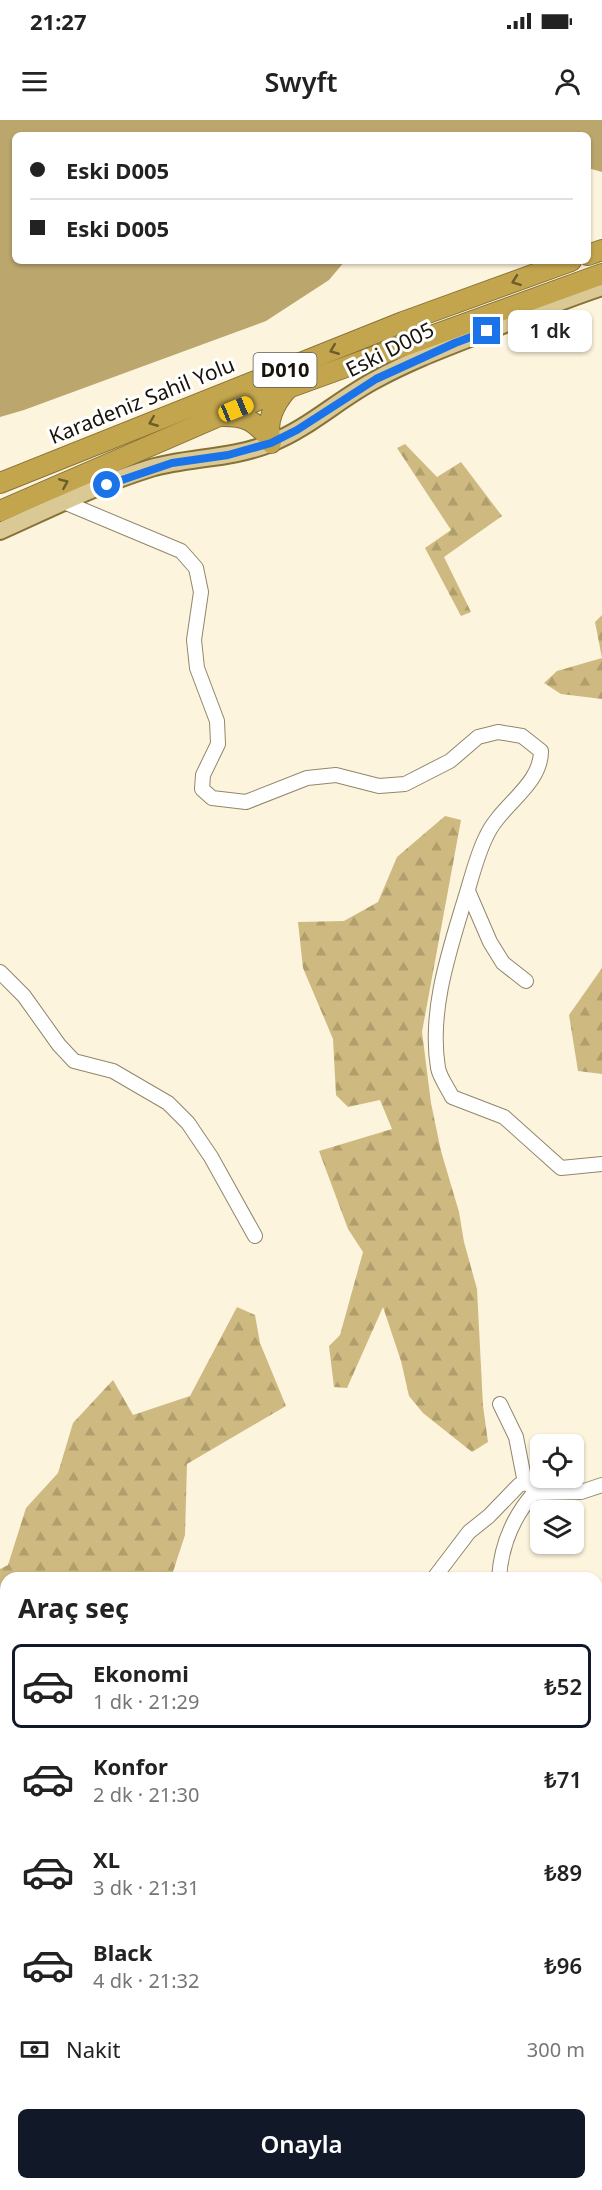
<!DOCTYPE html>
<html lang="tr">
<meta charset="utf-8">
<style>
:root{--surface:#fff;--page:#f2f2f2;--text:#222;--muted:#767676;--line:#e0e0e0;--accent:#111827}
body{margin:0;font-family:"Noto Sans",sans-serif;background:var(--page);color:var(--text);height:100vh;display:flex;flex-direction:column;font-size:22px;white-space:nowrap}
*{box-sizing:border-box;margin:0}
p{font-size:20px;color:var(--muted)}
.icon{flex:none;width:33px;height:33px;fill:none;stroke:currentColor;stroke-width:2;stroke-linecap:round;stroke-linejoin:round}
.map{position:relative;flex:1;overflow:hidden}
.panel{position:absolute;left:0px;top:1452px;width:603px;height:618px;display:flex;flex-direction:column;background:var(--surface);border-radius:18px 18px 0 0;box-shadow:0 2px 4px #0004}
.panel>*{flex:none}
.banner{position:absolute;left:12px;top:12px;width:579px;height:132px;border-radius:9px;box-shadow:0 2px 4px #0004;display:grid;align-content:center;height:132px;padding:0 18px;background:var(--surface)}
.controls{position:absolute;left:530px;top:1314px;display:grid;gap:12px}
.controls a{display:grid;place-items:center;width:54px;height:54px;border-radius:9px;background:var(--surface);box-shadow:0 2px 4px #0004;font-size:30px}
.end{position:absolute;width:27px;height:27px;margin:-14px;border:8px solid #1a73e8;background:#fff;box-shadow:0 0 0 3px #fff}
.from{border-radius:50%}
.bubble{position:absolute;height:42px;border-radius:9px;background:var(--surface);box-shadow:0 2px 4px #0004;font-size:20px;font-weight:600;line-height:42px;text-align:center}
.car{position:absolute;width:18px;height:36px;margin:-18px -9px;border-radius:8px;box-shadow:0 0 4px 2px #0007;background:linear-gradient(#f5c518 24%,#345 0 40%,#f5c518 0 76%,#345 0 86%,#f5c518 0)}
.banner b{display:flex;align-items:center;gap:21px;height:57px;font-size:22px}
.banner b+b{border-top:2px solid var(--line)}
.banner i{width:15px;height:15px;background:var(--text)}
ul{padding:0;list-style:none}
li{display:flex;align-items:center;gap:18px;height:84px;margin:0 12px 9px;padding:0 6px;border:3px solid transparent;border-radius:9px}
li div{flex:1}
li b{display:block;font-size:22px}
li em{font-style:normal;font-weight:600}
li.current{border-color:var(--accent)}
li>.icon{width:54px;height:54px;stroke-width:1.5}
h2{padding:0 18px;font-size:27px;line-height:72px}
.pay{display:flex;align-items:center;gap:15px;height:66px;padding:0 18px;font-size:22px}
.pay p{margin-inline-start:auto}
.button{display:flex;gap:12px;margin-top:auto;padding:12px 18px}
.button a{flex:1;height:69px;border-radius:9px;background:var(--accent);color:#fff;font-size:24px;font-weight:600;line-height:69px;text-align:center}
.status{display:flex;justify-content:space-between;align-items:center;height:42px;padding:0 30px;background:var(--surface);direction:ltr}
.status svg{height:16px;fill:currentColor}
header{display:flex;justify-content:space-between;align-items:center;height:78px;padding:0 18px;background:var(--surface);font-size:27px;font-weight:600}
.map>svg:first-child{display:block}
.forest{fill:url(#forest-firs)}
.water{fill:#bba66d}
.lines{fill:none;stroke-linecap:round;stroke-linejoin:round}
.minor-casing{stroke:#90876b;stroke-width:16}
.major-casing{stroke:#877236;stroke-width:20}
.highway-casing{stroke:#877236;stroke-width:22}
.minor{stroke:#fff;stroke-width:14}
.major{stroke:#dbc995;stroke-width:16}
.highway{stroke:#c3a54e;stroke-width:20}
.oneway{stroke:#6d5c2b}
.route{stroke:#1a73e8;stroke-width:8}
.labels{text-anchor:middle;stroke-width:6;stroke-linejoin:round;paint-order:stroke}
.shield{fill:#fff;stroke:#5d5a52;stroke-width:1.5}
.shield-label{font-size:20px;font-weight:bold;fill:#171308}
.street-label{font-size:21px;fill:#171308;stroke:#fff}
</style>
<div class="status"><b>21:27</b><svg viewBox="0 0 49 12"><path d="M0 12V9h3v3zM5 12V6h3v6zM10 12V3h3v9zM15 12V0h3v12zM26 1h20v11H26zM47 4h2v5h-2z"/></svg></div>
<header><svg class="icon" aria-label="menu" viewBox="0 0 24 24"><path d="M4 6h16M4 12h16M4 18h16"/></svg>Swyft<svg class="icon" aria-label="person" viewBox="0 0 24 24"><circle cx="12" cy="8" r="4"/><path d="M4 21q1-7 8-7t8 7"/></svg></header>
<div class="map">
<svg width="602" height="2070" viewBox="0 0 602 2070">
<defs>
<pattern id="forest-firs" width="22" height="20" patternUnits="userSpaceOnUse" patternTransform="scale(1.5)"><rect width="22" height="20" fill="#ceb980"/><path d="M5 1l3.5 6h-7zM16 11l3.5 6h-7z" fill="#b09e6d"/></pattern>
</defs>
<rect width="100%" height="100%" fill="#fdf4dd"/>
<!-- forest -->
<g class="forest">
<path d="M405 324 437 357 461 342 502 396 444 437 471 492 461 496 425 428 451 410 397 328Z"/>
<path d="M602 495V579L561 574 544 563 557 551 602 538 595 502Z"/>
<path d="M445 696 461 700 422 912 431 983 441 1031 459 1092 464 1122 477 1169 483 1286 488 1322 472 1332 423 1293 409 1276 401 1241 383 1187 347 1268 334 1267 329 1226 340 1215 363 1132 348 1109 319 1031 392 1009 380 980 348 987 336 975 333 919 303 848 298 802 344 801 378 782 397 737Z"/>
<path d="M602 848V954L578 951 569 895Z"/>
<path d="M237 1187 255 1195 260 1223 286 1286 187 1344 185 1415 171 1458H6V1492L0 1495V1449L8 1445 26 1388 58 1353 73 1303 113 1260 133 1295 190 1276Z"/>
<path d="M597 1482H602V1540L597 1543Z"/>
<path d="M0 1666 6 1667V1811L0 1807Z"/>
<path d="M597 1835 602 1841V1937L597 1936Z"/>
<path d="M6 2063 39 2064 43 2070H0V2065Z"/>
<path d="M194 2064H233L232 2070H189Z"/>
<path d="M471 2064H582L584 2066 581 2070H466Z"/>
</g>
<!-- water -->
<path class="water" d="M0 0H602V52L588 48V15H15V141H345L329 160 266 201 24 290 0 297Z"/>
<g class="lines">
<!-- minor casing -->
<g class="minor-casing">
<g id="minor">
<path d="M64 382 181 431 196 448 201 472 194 520 197 548 217 601 218 624 203 655 202 669 212 678 246 682 307 658 336 655 379 666 405 664 450 641 478 617 498 612 522 616 541 631C541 666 500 685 486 717 476 737 471 761 464 782 448 835 429 892 438 948 440 958 448 968 452 977L504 997 561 1048 602 1044"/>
<path d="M468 771 490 822 503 843 526 861"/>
<path d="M0 852 24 876 59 925 74 941 113 951 168 983 188 1003 211 1037 255 1116"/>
<path d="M500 1284 516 1317 525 1363"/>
<path d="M434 1458 469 1412 489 1396 519 1365 525 1363 530 1364 534 1373"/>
<path d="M499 1458C501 1427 513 1397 534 1373L581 1372 602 1365"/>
<path d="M597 1477 602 1476"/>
</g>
</g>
<!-- major casing -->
<g class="major-casing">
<path id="major" d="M0 411C49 389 99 364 151 348 190 337 232 339 271 323 309 308 339 279 375 260 411 240 450 226 488 211 526 195 563 180 602 167"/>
</g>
<!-- highway casing -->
<g class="highway-casing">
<g id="highway">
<path d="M588 135 602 130"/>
<path d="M223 296C248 296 253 301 270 318"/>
<path d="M271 323C265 301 274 284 288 268"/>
<path d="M0 363 403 202 571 141"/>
<path d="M0 391 219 296 288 268 602 154"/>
</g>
</g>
<!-- minor -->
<use href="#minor" class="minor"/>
<!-- major -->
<use href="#major" class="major"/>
<!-- highway -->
<use href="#highway" class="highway"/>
</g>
<!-- one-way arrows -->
<defs><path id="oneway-chevron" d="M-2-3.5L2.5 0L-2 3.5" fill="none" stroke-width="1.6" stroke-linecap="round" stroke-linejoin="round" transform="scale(1.5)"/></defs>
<g class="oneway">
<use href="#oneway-chevron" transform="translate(516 161) rotate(160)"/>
<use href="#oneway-chevron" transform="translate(334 230) rotate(158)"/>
<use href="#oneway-chevron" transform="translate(153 302) rotate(158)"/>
<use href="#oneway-chevron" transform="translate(64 363) rotate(-23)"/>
</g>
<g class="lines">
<!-- route -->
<path class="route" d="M107 365 172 343 228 335 271 323 297 310 376 259 455 223 487 211"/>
</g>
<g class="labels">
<!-- shield labels -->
<rect class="shield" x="253.5" y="233" width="63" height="34" rx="4.5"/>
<g class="shield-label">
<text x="285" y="257">D010</text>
</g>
<!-- street labels -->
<g class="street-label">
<text transform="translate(390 230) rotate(-27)" y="7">Eski D005</text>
<text transform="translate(142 281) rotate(-22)" y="7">Karadeniz Sahil Yolu</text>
</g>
</g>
</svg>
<div class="controls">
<a><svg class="icon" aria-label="locate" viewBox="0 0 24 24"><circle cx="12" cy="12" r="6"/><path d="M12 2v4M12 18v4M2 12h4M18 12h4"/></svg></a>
<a><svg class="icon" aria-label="layers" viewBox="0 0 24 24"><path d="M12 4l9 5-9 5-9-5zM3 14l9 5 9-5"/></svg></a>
</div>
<i class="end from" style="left:107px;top:365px"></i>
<i class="end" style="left:487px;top:211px"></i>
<div class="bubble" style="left:508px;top:190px;width:84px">1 dk</div>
<i class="car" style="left:236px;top:289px;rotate:68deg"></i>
<div class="banner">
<b><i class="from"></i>Eski D005</b>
<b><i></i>Eski D005</b>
</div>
<section class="panel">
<h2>Araç seç</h2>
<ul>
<li class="current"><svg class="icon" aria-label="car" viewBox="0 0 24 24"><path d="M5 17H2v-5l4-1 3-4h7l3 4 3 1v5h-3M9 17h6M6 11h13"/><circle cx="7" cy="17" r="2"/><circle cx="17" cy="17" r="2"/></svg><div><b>Ekonomi</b><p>1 dk · 21:29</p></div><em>₺52</em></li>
<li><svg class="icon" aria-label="car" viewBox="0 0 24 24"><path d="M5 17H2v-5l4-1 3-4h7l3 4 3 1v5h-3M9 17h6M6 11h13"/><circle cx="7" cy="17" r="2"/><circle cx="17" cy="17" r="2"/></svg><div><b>Konfor</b><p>2 dk · 21:30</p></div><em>₺71</em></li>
<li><svg class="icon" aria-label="car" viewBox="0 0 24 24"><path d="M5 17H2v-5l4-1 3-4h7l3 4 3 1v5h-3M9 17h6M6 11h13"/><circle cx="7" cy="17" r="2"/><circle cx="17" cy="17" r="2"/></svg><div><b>XL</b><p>3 dk · 21:31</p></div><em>₺89</em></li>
<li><svg class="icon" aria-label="car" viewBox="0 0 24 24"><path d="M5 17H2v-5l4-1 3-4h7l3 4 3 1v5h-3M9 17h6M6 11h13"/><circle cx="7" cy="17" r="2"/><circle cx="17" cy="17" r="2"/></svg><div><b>Black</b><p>4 dk · 21:32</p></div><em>₺96</em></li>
</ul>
<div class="pay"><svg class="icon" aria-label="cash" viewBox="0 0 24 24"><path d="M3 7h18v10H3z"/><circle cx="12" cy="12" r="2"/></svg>Nakit<p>300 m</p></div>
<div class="button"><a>Onayla</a></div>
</section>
</div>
